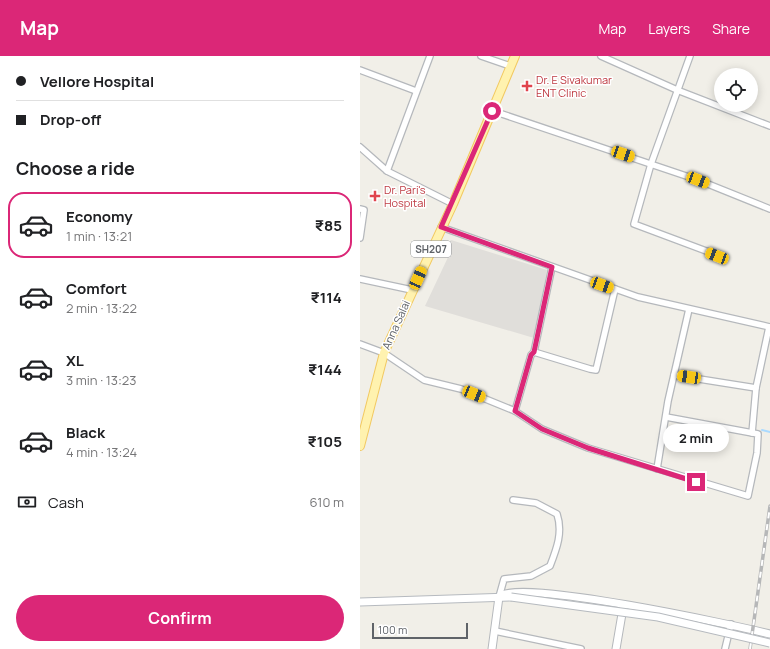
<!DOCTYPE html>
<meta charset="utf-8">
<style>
:root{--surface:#fff;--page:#f2f2f2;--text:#202124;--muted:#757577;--line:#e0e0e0;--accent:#db2777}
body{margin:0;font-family:Manrope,sans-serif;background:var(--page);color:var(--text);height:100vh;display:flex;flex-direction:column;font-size:15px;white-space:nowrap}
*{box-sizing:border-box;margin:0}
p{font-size:13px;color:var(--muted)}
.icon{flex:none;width:22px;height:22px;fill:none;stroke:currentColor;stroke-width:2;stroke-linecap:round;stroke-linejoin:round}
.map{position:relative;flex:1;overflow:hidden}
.details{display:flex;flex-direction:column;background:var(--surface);width:360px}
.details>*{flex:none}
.banner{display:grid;align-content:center;height:88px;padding:0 16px;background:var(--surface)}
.tools{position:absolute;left:354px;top:12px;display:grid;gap:8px}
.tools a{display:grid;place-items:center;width:44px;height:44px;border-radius:50%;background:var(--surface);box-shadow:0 2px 10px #0003;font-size:20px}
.scale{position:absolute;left:12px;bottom:10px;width:96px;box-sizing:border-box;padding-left:4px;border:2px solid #5f6368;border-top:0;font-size:11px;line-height:14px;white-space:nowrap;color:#5f6368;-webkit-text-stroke:3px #fff;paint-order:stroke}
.end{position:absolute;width:18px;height:18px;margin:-9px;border:5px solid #db2777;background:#fff;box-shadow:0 0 0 2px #fff}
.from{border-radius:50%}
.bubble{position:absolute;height:28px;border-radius:14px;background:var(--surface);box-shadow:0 2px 10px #0003;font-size:13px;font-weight:700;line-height:28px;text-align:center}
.car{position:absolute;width:12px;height:24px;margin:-12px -6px;border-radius:5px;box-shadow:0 0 3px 1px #0007;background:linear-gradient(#f5c518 24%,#345 0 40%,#f5c518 0 76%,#345 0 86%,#f5c518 0)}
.banner b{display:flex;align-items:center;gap:14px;height:38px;font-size:15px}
.banner b+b{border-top:1px solid var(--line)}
.banner i{width:10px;height:10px;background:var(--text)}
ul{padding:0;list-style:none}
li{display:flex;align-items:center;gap:12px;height:66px;margin:0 8px 6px;padding:0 8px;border:2px solid transparent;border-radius:16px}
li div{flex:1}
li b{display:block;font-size:15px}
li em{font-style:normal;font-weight:700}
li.on{border-color:var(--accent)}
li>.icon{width:36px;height:36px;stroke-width:1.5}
h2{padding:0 16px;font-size:18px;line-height:48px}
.pay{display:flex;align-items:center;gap:10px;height:44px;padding:0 16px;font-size:15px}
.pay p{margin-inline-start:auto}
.action{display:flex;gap:8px;margin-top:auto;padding:8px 16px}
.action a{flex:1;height:46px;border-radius:24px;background:var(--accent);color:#fff;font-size:16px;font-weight:700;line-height:46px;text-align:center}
header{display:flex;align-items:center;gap:24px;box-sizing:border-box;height:56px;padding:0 20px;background:var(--accent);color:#fff}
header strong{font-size:19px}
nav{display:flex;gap:22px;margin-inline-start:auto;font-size:14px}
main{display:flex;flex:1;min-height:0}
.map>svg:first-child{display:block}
.industrial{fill:#e0deda}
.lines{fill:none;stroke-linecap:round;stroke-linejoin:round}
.stream{stroke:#aadaff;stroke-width:2}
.minor-casing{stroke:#b5b8bc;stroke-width:8}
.tertiary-casing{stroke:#b5b8bc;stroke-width:9}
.secondary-casing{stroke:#b6babf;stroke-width:9}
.primary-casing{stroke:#f2c960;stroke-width:10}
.minor{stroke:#fff;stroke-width:5.5}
.tertiary{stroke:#fff;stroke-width:7}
.secondary{stroke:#fff;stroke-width:7}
.primary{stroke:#fff2af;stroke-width:8}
.rail-casing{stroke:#b6b7b8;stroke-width:3.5}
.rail{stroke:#fff;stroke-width:2;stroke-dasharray:6;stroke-linecap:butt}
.secondary-bridge-casing{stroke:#b6babf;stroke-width:9;stroke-linecap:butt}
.secondary-bridge{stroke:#fff;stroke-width:7}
.route{stroke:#db2777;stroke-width:5}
.health-dot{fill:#e0444e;stroke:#fff;stroke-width:1.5}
.labels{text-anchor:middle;stroke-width:3;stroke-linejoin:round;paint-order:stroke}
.shield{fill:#fff;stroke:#8f9295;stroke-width:1}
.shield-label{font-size:10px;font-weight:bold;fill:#5f6368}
.health-label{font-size:11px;fill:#be3a42;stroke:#fff;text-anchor:start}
.street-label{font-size:11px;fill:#5f6368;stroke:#fff}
</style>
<header>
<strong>Map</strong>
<nav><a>Map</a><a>Layers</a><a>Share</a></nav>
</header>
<main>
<section class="details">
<div class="banner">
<b><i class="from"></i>Vellore Hospital</b>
<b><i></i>Drop-off</b>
</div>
<h2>Choose a ride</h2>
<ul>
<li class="on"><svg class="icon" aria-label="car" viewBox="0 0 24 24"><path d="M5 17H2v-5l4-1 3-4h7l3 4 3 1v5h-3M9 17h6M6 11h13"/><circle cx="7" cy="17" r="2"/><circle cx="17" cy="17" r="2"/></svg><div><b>Economy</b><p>1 min · 13:21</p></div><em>₹85</em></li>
<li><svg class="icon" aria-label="car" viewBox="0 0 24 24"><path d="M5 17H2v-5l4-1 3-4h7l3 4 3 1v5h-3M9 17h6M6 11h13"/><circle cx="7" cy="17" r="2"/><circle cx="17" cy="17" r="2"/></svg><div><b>Comfort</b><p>2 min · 13:22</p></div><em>₹114</em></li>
<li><svg class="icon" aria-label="car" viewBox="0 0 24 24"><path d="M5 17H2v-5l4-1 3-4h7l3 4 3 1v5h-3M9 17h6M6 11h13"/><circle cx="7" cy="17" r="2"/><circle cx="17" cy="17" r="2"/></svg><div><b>XL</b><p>3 min · 13:23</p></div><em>₹144</em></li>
<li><svg class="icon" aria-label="car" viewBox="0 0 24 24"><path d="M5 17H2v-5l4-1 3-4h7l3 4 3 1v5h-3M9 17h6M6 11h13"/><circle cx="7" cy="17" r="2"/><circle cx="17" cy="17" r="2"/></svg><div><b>Black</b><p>4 min · 13:24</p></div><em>₹105</em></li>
</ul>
<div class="pay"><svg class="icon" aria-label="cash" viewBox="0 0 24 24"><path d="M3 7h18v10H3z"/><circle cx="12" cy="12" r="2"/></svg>Cash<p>610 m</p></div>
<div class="action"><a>Confirm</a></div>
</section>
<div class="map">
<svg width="410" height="593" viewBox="0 0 410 593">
<rect width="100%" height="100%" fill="#f1efe8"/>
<!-- industrial -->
<path class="industrial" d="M83 184 89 186 91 184 187 214 174 282 65 250 90 197V194L80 192Z"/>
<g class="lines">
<!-- stream -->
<path class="stream" d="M402 374 410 376"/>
<!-- minor casing -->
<g class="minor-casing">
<g id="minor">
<path d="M121 0 150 10"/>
<path d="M241 0 317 34 410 70"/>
<path d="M330 0 291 108 274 168 357 199"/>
<path d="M0 14 56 35"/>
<path d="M133 55 338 124 410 153"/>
<path d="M0 91 27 115 93 148"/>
<path d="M27 115 70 0"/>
<path d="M0 153 4 154 0 182"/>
<path d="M81 171 278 241 410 271"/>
<path d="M192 211 174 296 171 299 155 355 182 373 228 392 388 440 397 397 398 378 306 361"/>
<path d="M0 223 52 234"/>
<path d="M0 288 24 297 64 324 101 333 155 355"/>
<path d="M174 296 230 313 236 314 255 233"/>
<path d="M314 319 396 332"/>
<path d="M392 377 396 332 409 271"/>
<path d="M297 413 308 345 329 253"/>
<path d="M139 541 144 523 171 520 190 510C197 492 203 476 197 458L176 447 153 444"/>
<path d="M135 575 221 593"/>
<path d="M365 593 371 568"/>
</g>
</g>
<!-- tertiary casing -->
<g class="tertiary-casing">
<g id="tertiary">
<path d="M132 593 139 541C153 521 378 570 410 578"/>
<path d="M256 593 263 552"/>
</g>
</g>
<!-- secondary casing -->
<g class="secondary-casing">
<path id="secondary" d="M0 546 151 541"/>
</g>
<!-- primary casing -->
<g class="primary-casing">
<path id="primary" d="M0 390 24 297 93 148 155 0"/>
</g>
<!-- minor -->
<use href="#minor" class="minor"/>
<!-- tertiary -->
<use href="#tertiary" class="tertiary"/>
<!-- secondary -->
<use href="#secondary" class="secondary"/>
<!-- primary -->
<use href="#primary" class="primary"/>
<!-- rail casing -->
<g class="rail-casing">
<path id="rail" d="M390 593 410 450"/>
</g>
<!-- rail -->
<use href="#rail" class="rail"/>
<!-- secondary-bridge casing -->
<g class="secondary-bridge-casing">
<path id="secondary-bridge" d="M151 541 298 561 410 587"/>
</g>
<!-- secondary-bridge -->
<use href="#secondary-bridge" class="secondary-bridge"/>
</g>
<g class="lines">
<!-- route -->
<path class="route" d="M132 55 81 171 192 211 174 296 171 299 155 355 182 373 228 392 336 426"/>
</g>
<!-- markers -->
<g class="health-dot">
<path d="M165 24h4v4h4v4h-4v4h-4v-4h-4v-4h4z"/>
<path d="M13 134h4v4h4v4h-4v4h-4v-4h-4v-4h4z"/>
</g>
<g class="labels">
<!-- shield labels -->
<rect class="shield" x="51" y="185" width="40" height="16" rx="3"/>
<g class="shield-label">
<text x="71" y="197">SH207</text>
</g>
<!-- health labels -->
<g class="health-label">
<text x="176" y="28">Dr. E Sivakumar<tspan x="176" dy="13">ENT Clinic</tspan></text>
<text x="24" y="138">Dr. Pari's<tspan x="24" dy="13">Hospital</tspan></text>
</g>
<!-- street labels -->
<g class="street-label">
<text transform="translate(36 269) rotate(-66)" y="4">Anna Salai</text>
</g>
</g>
</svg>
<div class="tools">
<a><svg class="icon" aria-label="locate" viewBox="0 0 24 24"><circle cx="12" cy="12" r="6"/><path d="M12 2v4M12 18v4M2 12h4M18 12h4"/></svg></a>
</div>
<div class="scale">100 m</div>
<i class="end from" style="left:132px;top:55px"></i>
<i class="end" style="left:336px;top:426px"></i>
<div class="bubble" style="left:303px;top:368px;width:66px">2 min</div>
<i class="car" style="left:263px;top:98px;rotate:109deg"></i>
<i class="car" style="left:338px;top:124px;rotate:111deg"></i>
<i class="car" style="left:357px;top:200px;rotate:291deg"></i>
<i class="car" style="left:58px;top:222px;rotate:24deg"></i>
<i class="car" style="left:242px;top:229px;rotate:110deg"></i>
<i class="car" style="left:329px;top:321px;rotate:278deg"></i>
<i class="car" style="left:114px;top:338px;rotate:112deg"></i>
</div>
</main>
